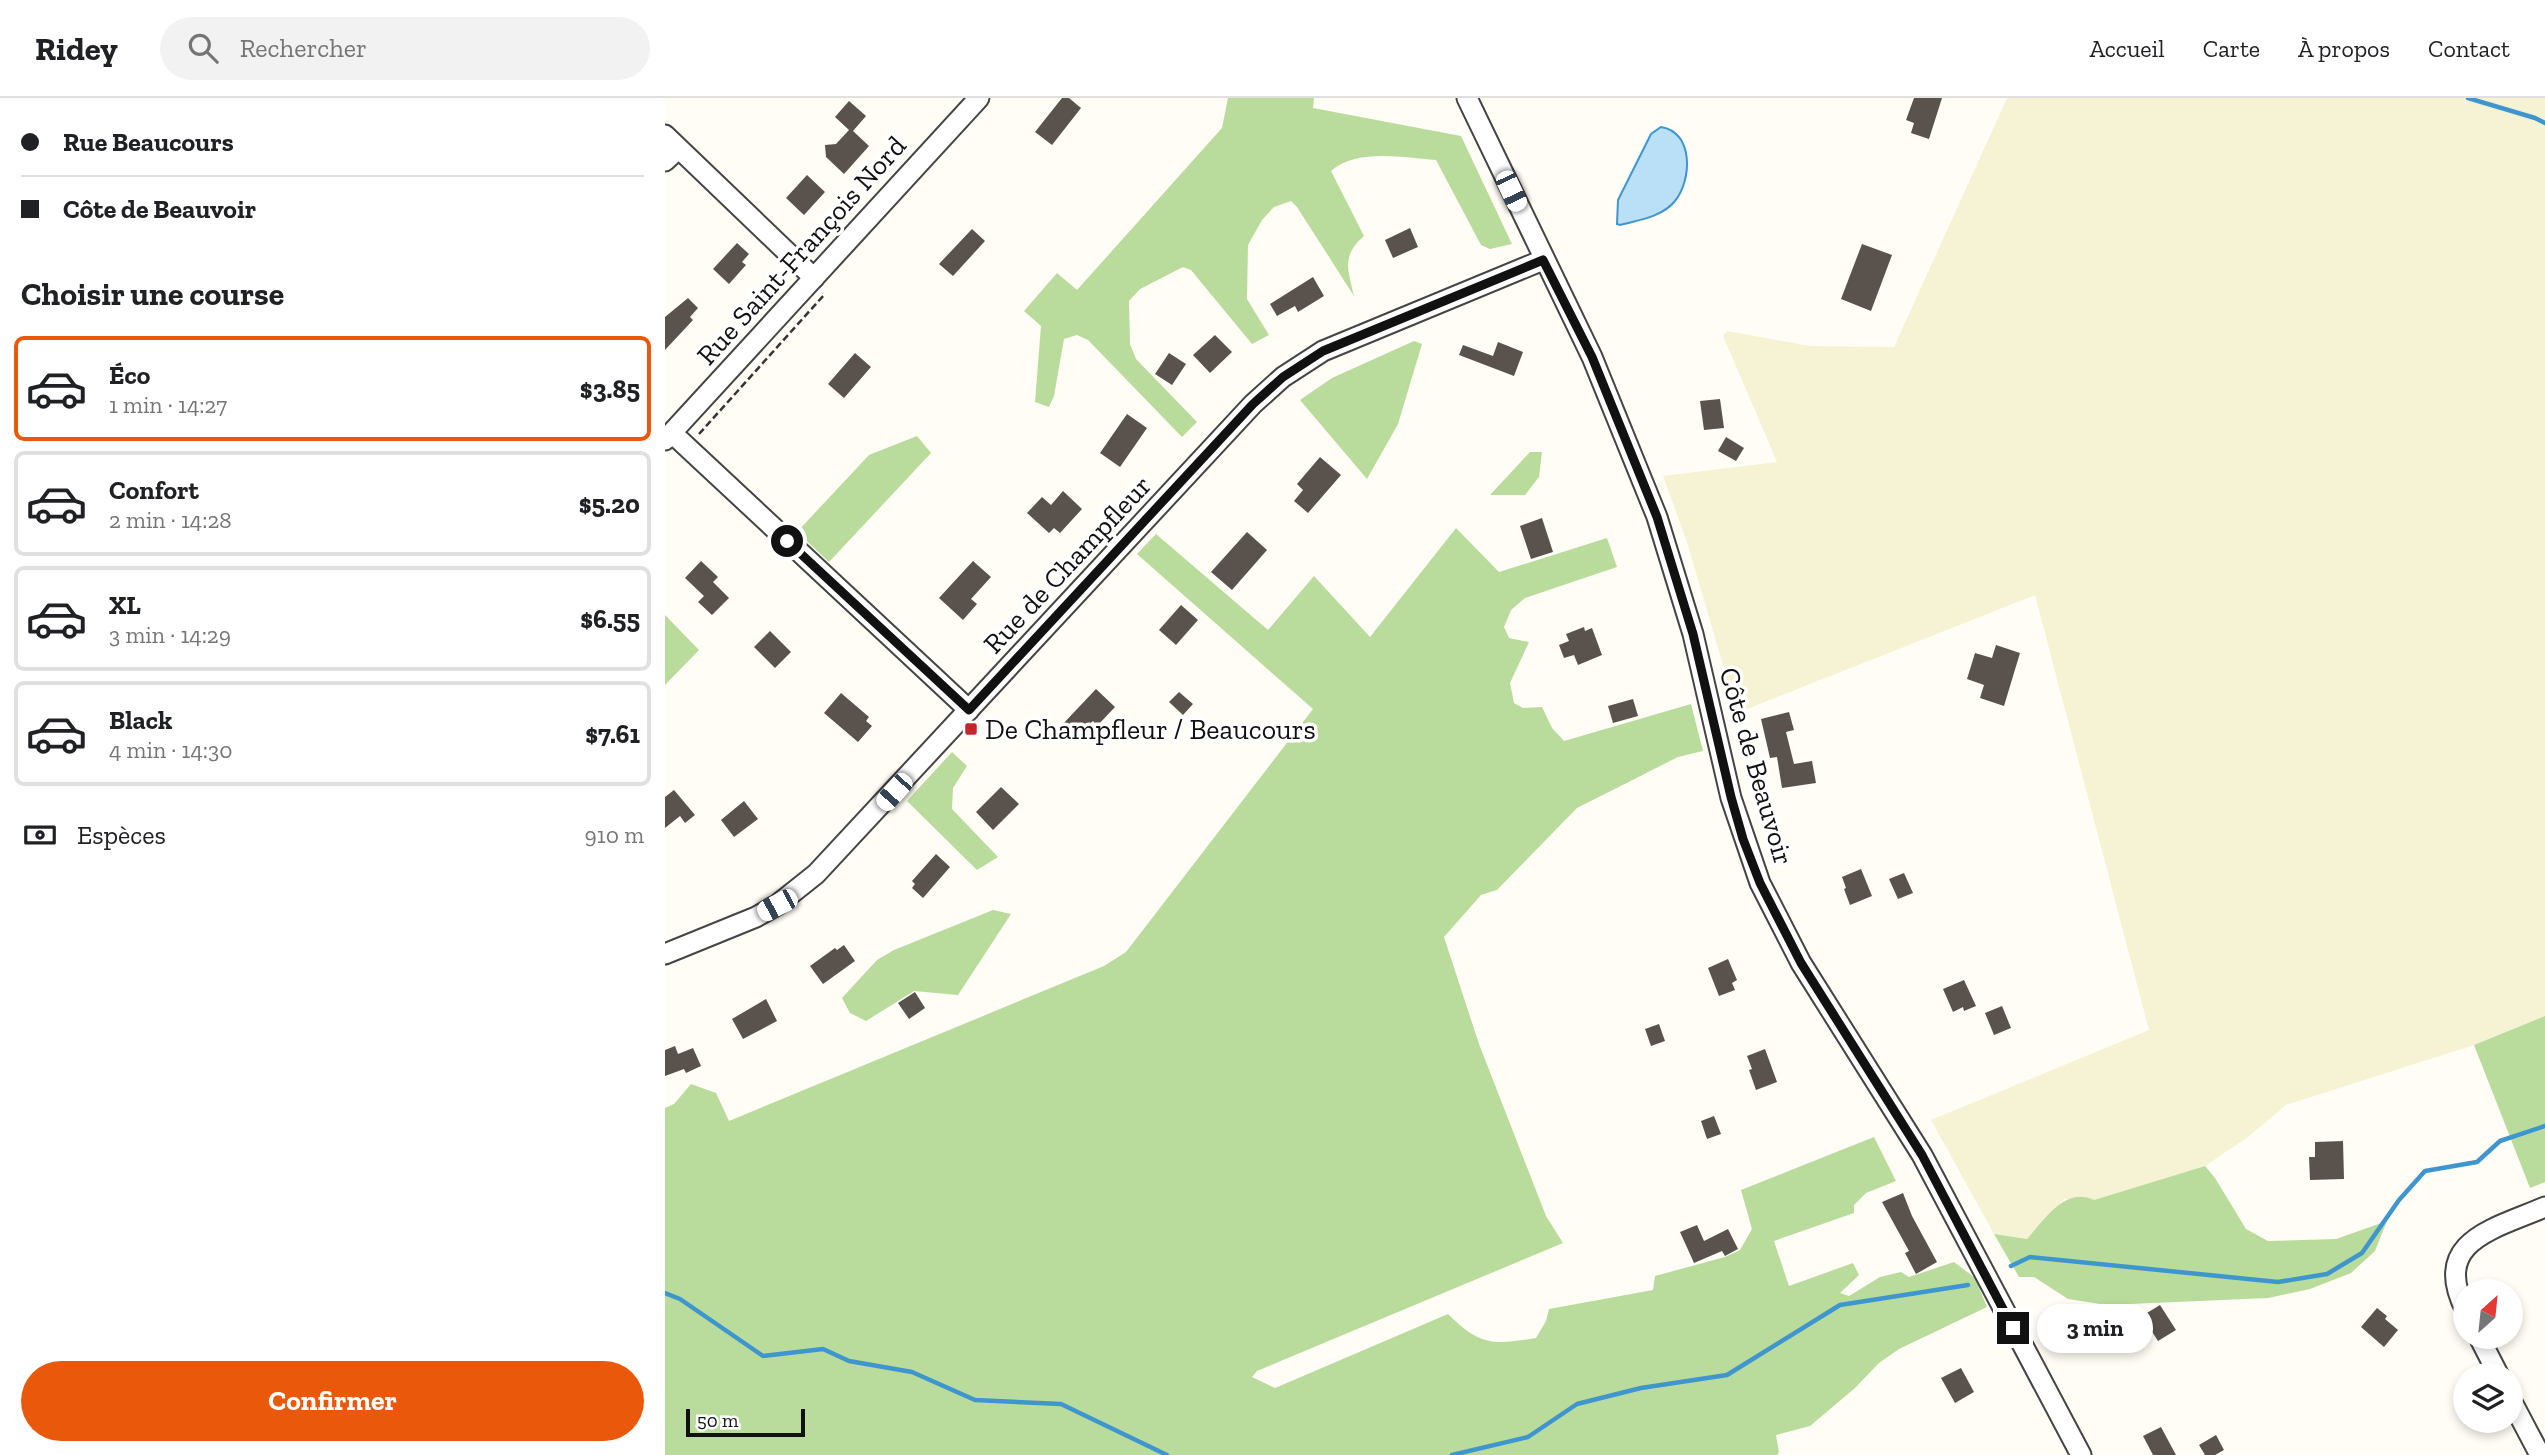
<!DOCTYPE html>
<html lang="fr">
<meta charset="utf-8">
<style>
:root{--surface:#fff;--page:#f2f2f2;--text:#202124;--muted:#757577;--line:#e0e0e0;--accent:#ea580c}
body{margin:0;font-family:"Zilla Slab",serif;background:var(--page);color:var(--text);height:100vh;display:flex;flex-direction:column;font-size:26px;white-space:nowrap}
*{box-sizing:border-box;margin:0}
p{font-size:23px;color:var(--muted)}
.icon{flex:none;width:38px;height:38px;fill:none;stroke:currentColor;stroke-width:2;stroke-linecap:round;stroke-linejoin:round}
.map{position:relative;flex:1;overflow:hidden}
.details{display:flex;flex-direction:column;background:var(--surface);width:665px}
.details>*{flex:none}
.banner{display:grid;align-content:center;height:154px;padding:0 21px;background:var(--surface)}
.needle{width:46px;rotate:27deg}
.controls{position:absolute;left:1788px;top:1181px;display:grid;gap:14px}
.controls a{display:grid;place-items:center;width:70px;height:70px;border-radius:50%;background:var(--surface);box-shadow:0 4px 10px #0003;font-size:35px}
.scale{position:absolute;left:21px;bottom:18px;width:119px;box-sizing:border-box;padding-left:7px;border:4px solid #111;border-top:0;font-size:19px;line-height:24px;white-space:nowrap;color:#111;-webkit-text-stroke:5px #fff;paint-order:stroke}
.end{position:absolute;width:32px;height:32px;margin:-16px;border:9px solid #111;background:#fff;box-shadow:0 0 0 4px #fff}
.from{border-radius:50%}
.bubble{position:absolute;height:49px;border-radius:24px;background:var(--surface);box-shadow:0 4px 10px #0003;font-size:23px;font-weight:700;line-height:49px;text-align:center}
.car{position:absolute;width:21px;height:42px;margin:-21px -10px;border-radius:9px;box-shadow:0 0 5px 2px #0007;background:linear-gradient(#fff 24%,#345 0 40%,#fff 0 76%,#345 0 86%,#fff 0)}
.banner b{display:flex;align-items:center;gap:24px;height:66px;font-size:26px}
.banner b+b{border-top:2px solid var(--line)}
.banner i{width:18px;height:18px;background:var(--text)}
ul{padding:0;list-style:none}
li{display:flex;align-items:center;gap:21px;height:105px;margin:0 14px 10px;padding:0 7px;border:4px solid var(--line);border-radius:10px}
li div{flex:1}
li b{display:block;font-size:26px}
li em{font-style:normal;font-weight:700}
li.on{border-color:var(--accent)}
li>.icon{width:63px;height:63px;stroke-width:1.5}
h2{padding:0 21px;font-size:32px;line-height:84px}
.pay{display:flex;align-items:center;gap:18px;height:77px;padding:0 21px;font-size:26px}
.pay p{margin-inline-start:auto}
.button{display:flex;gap:14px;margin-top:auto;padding:14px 21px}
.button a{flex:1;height:80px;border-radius:42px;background:var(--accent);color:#fff;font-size:28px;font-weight:700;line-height:80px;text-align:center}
header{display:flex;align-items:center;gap:42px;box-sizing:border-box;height:98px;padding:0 35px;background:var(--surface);border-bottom:2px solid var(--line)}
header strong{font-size:33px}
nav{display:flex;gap:38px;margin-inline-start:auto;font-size:24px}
.search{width:490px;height:63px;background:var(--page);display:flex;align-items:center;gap:18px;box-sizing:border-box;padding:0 24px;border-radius:38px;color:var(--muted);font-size:26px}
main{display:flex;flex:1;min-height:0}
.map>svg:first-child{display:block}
.farmland{fill:#f6f3d4}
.forest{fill:#b9dc9c}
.water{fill:#b9e0f7;stroke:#3f96cf;stroke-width:2}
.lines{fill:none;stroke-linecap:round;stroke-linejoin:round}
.stream{stroke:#3f96cf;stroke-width:4.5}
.building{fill:#5a524d}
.minor-casing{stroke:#444;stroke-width:23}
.path{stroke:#333;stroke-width:2.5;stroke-dasharray:7 3.5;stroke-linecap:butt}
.minor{stroke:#fff;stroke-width:19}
.route{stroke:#111;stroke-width:9}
.poi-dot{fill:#c4262e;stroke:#fff;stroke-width:2.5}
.labels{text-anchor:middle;stroke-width:7;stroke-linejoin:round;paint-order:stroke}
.street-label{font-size:28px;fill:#111;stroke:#fff}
.poi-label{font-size:28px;fill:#111;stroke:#fff;text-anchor:start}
</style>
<header>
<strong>Ridey</strong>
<div class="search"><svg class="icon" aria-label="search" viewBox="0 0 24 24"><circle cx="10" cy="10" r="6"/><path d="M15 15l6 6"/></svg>Rechercher</div>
<nav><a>Accueil</a><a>Carte</a><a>À propos</a><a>Contact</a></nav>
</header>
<main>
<section class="details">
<div class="banner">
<b><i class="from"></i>Rue Beaucours</b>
<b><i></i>Côte de Beauvoir</b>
</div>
<h2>Choisir une course</h2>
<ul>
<li class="on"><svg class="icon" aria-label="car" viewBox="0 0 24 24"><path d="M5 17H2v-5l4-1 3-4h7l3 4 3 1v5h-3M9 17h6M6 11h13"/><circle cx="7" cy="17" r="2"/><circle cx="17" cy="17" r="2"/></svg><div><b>Éco</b><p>1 min · 14:27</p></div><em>$3.85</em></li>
<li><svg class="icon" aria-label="car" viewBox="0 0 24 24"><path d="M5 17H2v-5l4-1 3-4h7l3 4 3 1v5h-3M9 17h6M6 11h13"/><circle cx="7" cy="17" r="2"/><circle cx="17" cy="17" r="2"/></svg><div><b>Confort</b><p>2 min · 14:28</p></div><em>$5.20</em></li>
<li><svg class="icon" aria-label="car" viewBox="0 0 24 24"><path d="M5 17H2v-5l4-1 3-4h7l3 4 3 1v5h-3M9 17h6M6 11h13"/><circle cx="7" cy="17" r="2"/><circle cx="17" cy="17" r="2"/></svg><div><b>XL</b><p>3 min · 14:29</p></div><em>$6.55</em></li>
<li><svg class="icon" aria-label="car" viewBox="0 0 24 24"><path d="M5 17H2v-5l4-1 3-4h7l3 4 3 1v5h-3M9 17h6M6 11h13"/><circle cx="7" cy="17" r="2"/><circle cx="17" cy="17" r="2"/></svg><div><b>Black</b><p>4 min · 14:30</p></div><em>$7.61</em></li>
</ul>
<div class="pay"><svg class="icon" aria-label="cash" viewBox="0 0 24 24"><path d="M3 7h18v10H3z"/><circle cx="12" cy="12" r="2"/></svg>Espèces<p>910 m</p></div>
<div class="button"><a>Confirmer</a></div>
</section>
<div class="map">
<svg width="1880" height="1357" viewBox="0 0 1880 1357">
<rect width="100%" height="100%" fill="#fffdf5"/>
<!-- farmland -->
<path class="farmland" d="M1342 0H1880V918L1809 947 1621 1007 1583 1039 1540 1068 1429 1102 1399 1101 1362 1141 1329 1136 1266 1022 1484 932 1370 497 1072 615 1022 444 998 378 1112 364 1058 238 1062 233 1145 248 1229 249Z"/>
<!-- forest -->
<g class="forest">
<path d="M563 0H649L648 10 796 38 847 146 825 151 816 147 771 62C738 60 693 50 666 73L699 138C676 158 683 172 689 198L632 109 626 103 609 109 597 122 583 147 582 201 604 237 587 246 526 172 518 169 475 191 464 203 465 246 471 261 532 324 517 339 423 242 412 237 399 241 389 298 384 309 370 304 376 228 359 213 392 175 412 192 557 30Z"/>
<path d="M749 243 757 246 733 326 702 381 635 302 667 280Z"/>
<path d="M252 338 266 355 164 464 132 434 204 357Z"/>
<path d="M865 354H877L874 379 860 397H825Z"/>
<path d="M791 430 834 474 942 440 952 469 860 500 846 512 839 529 844 540 864 544 845 585 849 605 858 610 877 609 887 630 899 643 1026 606 1038 653 1013 659 912 710 832 792 816 797 779 839 814 946 881 1118 898 1145 592 1273 587 1279 610 1290 783 1216C815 1248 828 1247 871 1240L881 1223 884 1211 988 1192 990 1178 1060 1159 1075 1152 1087 1131 1076 1092 1209 1039 1231 1083 1201 1095 1189 1107V1115L1109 1143 1124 1188 1188 1165 1194 1177 1175 1195 1184 1198 1215 1179 1236 1174 1244 1179 1289 1164 1310 1180 1322 1209 1234 1251 1214 1265 1190 1290 1145 1328 1111 1337 1114 1354 1112 1357H0V1010L9 1006 26 986 51 995 64 1023 439 868 461 854 648 611 472 456 491 436 603 532 649 478 705 539Z"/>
<path d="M0 517 34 552 0 587Z"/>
<path d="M287 654 302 668 288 690 287 711 333 759 312 772 242 703Z"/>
<path d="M328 812 346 816 293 897 249 893 201 923 185 915 177 900 212 862 229 852Z"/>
<path d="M1880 918V1084L1865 1090 1809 947Z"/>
<path d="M1540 1068 1550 1080 1581 1131 1603 1143 1671 1141 1722 1123 1710 1153 1686 1175 1645 1191 1603 1200 1442 1207 1403 1201 1369 1179H1354L1329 1136 1362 1141C1380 1121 1400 1088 1429 1102Z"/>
</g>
<!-- water -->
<path class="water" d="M996 29C1029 34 1027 82 1010 103 997 119 974 122 955 127L952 126 953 102 986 36Z"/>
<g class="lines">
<!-- stream -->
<g class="stream">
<path d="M1803 0 1870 20 1880 25"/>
<path d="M1346 1168 1365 1159 1613 1184 1662 1176 1697 1155 1734 1102 1760 1073 1812 1064 1835 1043 1880 1028"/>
<path d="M0 1195 15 1201 98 1258 158 1251 184 1263 247 1274 310 1302 396 1306 502 1357"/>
<path d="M787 1357 863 1339 912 1306 976 1290 1062 1277 1175 1207 1303 1187"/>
</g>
</g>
<!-- building -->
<g class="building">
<path d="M397 0H404L416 10 387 47 370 34Z"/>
<path d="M1249 0H1277L1264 41 1246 35 1249 25 1241 22Z"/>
<path d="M184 3 201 18 188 33 204 48 179 76 161 59 160 47 171 46 184 32 170 19Z"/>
<path d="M142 77 160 94 139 117 121 100Z"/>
<path d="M745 130 753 149 728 160 720 142Z"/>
<path d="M307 131 320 143 288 178 274 166Z"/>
<path d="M72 145 84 156 77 164 81 167 64 186 48 171Z"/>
<path d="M1197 146 1227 157 1206 213 1176 201Z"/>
<path d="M648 179 659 198 633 214 630 208 612 218 605 206Z"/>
<path d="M23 200 33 210 25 219 28 222 0 252V219Z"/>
<path d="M550 237 567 254 545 275 528 257Z"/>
<path d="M833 244 858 254 849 278 794 257 798 247 828 258Z"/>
<path d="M190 255 206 269 179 300 163 286Z"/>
<path d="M504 255 521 266 507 287 490 276Z"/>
<path d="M1055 301 1059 330 1039 332 1035 303Z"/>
<path d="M462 316 482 330 455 369 435 355Z"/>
<path d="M1061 339 1079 350 1071 363 1053 353Z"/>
<path d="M655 359 676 377 643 415 629 403 638 392 632 386Z"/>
<path d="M398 393 417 411 395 435 389 430 384 435 362 415 377 399 386 407Z"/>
<path d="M877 420 888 454 866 461 855 428Z"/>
<path d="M582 434 602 452 567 492 546 474Z"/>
<path d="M36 463 53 479 48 484 64 500 47 517 33 504 39 498 20 480Z"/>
<path d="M308 463 326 479 306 501 312 506 298 522 274 500Z"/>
<path d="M516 507 533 522 511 547 494 532Z"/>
<path d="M919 529 920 533 927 530 937 557 913 567 909 557 899 560 894 547 904 543 901 536Z"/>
<path d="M105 533 126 554 110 570 89 549Z"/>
<path d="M1331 547 1355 555 1339 608 1315 600 1319 587 1302 581 1310 555 1327 560Z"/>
<path d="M431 591 450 609 432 628 428 623 410 641 396 628Z"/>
<path d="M514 594 528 606 518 617 504 604Z"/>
<path d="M176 595 204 619 201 623 207 628 193 644 159 615Z"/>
<path d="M968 601 973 618 948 625 943 608Z"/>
<path d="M1124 614 1129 632 1121 634 1129 666 1147 663 1151 685 1117 690 1112 659 1105 660 1096 621Z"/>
<path d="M336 689 354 706 328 732 311 714Z"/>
<path d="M9 692 30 717 20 725 15 718 0 730V699Z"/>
<path d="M79 703 93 721 69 739 56 722Z"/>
<path d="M271 756 285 769 258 800 247 790 250 786 247 783Z"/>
<path d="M1196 771 1207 798 1185 807 1179 791 1181 790 1177 779Z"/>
<path d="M1239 775 1248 795 1233 801 1224 781Z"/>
<path d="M179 847 190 863 158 886 145 868 170 850 172 852Z"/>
<path d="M1063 861 1072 882 1067 885 1070 892 1054 898 1043 870Z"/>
<path d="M1299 882 1311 908 1299 913 1298 909 1288 914 1278 891Z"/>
<path d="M250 894 260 910 244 921 233 905Z"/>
<path d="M101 901 112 923 78 941 67 921Z"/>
<path d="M1337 908 1346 930 1329 937 1320 915Z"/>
<path d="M994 926 1000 943 986 948 980 931Z"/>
<path d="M10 948 13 956 28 950 36 968 21 975 19 971 0 978V952Z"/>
<path d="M1100 951 1112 984 1091 992 1084 972 1087 971 1082 958Z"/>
<path d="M1049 1018 1056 1036 1042 1041 1036 1023Z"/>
<path d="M1678 1043 1679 1081 1645 1082 1644 1059H1650V1044Z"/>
<path d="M1238 1095 1247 1118 1272 1164 1251 1176 1240 1155 1244 1153 1217 1104Z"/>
<path d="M1032 1127 1039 1143 1063 1131 1073 1151 1060 1158 1057 1153 1029 1165 1015 1134Z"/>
<path d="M1495 1207 1511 1232 1493 1243 1477 1218Z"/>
<path d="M1712 1210 1722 1218 1720 1221 1733 1232 1719 1249 1696 1229Z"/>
<path d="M1296 1270 1309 1294 1290 1305 1276 1280Z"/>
<path d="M1496 1329 1511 1357H1488L1478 1338Z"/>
<path d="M1551 1337 1559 1352 1550 1357H1540L1534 1347Z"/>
</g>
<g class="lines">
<!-- minor casing -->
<g class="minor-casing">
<g id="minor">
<path d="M802 0 927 259 992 419 1028 536 1066 700 1095 785 1136 865 1257 1057 1416 1357"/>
<path d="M0 37 149 180"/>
<path d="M0 63 13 51"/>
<path d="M7 335 304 612"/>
<path d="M0 342 314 0"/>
<path d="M0 856 91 819 112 807 151 776 588 306 618 279 658 253 878 162"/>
<path d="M1801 1213C1765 1143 1829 1131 1880 1109"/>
<path d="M1814 1239 1834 1278"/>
<path d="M1846 1302 1875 1357"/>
</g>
</g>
<!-- path -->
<path class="path" d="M34 336 159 197 158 195"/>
<!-- minor -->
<use href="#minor" class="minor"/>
</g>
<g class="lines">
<!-- route -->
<path class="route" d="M122 443 304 612 588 306 618 279 658 253 878 162 927 259 992 419 1028 536 1066 699 1078 741 1095 785 1136 865 1257 1057 1348 1230"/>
</g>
<!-- markers -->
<rect class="poi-dot" x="299" y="624" width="14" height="14" rx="3.5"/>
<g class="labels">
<!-- street labels -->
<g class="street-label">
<text transform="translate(136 152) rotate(-48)" y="10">Rue Saint-François Nord</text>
<text transform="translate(402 466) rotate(-47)" y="10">Rue de Champfleur</text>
<text transform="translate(1092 668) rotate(74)" y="10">Côte de Beauvoir</text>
</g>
<!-- poi labels -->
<g class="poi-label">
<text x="320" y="641">De Champfleur / Beaucours</text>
</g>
</g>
</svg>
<div class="controls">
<a><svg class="needle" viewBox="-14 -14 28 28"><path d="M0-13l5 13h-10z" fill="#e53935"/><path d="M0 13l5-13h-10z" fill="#757577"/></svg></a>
<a><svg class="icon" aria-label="layers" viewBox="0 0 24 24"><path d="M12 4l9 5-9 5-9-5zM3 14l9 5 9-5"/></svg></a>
</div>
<div class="scale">50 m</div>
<i class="end from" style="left:122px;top:443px"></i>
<i class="end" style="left:1348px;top:1230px"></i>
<div class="bubble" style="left:1372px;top:1206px;width:116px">3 min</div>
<i class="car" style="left:846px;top:93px;rotate:155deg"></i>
<i class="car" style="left:229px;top:694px;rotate:222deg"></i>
<i class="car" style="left:112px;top:807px;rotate:242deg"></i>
</div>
</main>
